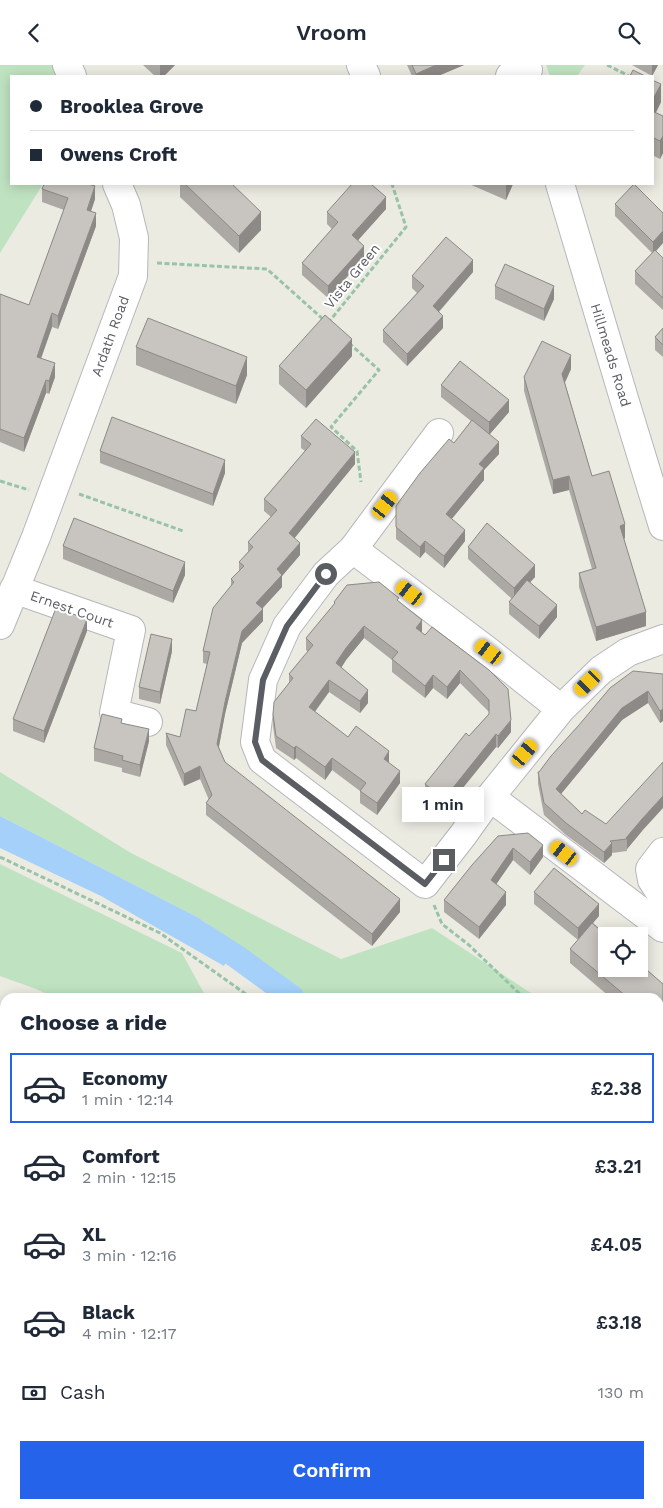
<!DOCTYPE html>
<meta charset="utf-8">
<style>
:root{--surface:#fff;--page:#f6f6f7;--text:#1f2937;--muted:#747a83;--line:#e0e1e3;--accent:#2563eb}
body{margin:0;font-family:"Work Sans",sans-serif;background:var(--page);color:var(--text);height:100vh;display:flex;flex-direction:column;font-size:19px;white-space:nowrap}
*{box-sizing:border-box;margin:0}
p{font-size:16px;color:var(--muted)}
.icon{flex:none;width:28px;height:28px;fill:none;stroke:currentColor;stroke-width:2;stroke-linecap:round;stroke-linejoin:round}
.map{position:relative;flex:1;overflow:hidden}
.details{position:absolute;left:0px;top:928px;width:664px;height:516px;display:flex;flex-direction:column;background:var(--surface);border-radius:15px 15px 0 0;box-shadow:0 2px 12px #0003}
.details>*{flex:none}
.hud{position:absolute;left:10px;top:10px;width:644px;height:110px;border-radius:0px;box-shadow:0 2px 12px #0003;display:grid;align-content:center;height:110px;padding:0 20px;background:var(--surface)}
.buttons{position:absolute;left:598px;top:862px;display:grid;gap:10px}
.buttons a{display:grid;place-items:center;width:50px;height:50px;border-radius:0px;background:var(--surface);box-shadow:0 2px 12px #0003;font-size:25px}
.end{position:absolute;width:22px;height:22px;margin:-11px;border:6px solid #5a5d62;background:#fff;box-shadow:0 0 0 2px #fff}
.from{border-radius:50%}
.bubble{position:absolute;height:35px;border-radius:0px;background:var(--surface);box-shadow:0 2px 12px #0003;font-size:16px;font-weight:600;line-height:35px;text-align:center}
.car{position:absolute;width:15px;height:30px;margin:-15px -8px;border-radius:6px;box-shadow:0 0 4px 1px #0007;background:linear-gradient(#f5c518 24%,#345 0 40%,#f5c518 0 76%,#345 0 86%,#f5c518 0)}
.hud b{display:flex;align-items:center;gap:18px;height:48px;font-size:19px}
.hud b+b{border-top:1px solid var(--line)}
.hud i{width:12px;height:12px;background:var(--text)}
ul{padding:0;list-style:none}
li{display:flex;align-items:center;gap:15px;height:70px;margin:0 10px 8px;padding:0 10px;border:2px solid transparent;border-radius:0px}
li div{flex:1}
li b{display:block;font-size:19px}
li em{font-style:normal;font-weight:600}
li.current{border-color:var(--accent)}
li>.icon{width:45px;height:45px;stroke-width:1.5}
h2{padding:0 20px;font-size:22px;line-height:60px}
.pay{display:flex;align-items:center;gap:12px;height:55px;padding:0 20px;font-size:19px}
.pay p{margin-inline-start:auto}
.primary-button{display:flex;gap:10px;margin-top:auto;padding:10px 20px}
.primary-button a{flex:1;height:58px;border-radius:0px;background:var(--accent);color:#fff;font-size:20px;font-weight:600;line-height:58px;text-align:center}
header{display:flex;justify-content:space-between;align-items:center;height:65px;padding:0 20px;background:var(--surface);font-size:22px;font-weight:600}
.map>svg:first-child{display:block}
.green{fill:#bfe3c1}
.water{fill:#a4d0fa}
.lines{fill:none;stroke-linecap:round;stroke-linejoin:round}
.canal{stroke:#a4d0fa;stroke-width:24}
.minor-casing{stroke:#b5b7bc;stroke-width:30}
.path{stroke:#99c3a8;stroke-width:3;stroke-dasharray:5 2.5;stroke-linecap:butt}
.minor{stroke:#fff;stroke-width:28}
.wall{fill:#aca9a4}
.shaded-wall{fill:#8c8986}
.building{fill:#c8c4bf;stroke:#8c8986}
.route{stroke:#5a5d62;stroke-width:6}
.labels{text-anchor:middle;stroke-width:4;stroke-linejoin:round;paint-order:stroke}
.street-label{font-size:14px;fill:#5a5d62;stroke:#fff}
</style>
<header><svg class="icon" aria-label="back" viewBox="0 0 24 24"><path d="M15 5l-7 7 7 7"/></svg>Vroom<svg class="icon" aria-label="search" viewBox="0 0 24 24"><circle cx="10" cy="10" r="6"/><path d="M15 15l6 6"/></svg></header>
<div class="map">
<svg width="663" height="1443" viewBox="0 0 663 1443">
<rect width="100%" height="100%" fill="#ecebe2"/>
<!-- green -->
<g class="green">
<path d="M0 0H53L58 11H11V119H43L0 188Z"/>
<path d="M546 0H585L577 11H550Z"/>
<path d="M0 707 131 788 341 894 432 863 537 932H309L199 853 0 751Z"/>
<path d="M0 799 182 888 206 932H53L36 924 0 911Z"/>
<path d="M659 1041 663 1045V1192L659 1189Z"/>
</g>
<!-- water -->
<path class="water" d="M0 751 199 853 234 879 224 901 101 831 0 783Z"/>
<g class="lines">
<!-- canal -->
<g class="canal">
<path d="M203 870 237 892 292 932"/>
<path d="M659 1205 663 1208"/>
</g>
<!-- minor casing -->
<g class="minor-casing">
<g id="minor">
<path d="M67 0 72 11"/>
<path d="M361 0 366 11"/>
<path d="M510 11 528 5"/>
<path d="M560 119 625 337 663 461"/>
<path d="M353 484 439 368"/>
<path d="M14 524 131 565 114 648 148 657"/>
<path d="M0 560 36 472 133 211 134 173 126 140 117 119"/>
<path d="M561 644 489 587 353 484 326 509 287 561 263 615 255 677 262 695 425 819 463 770 490 732 561 644 601 605 628 587 663 574"/>
<path d="M490 732 663 863"/>
<path d="M663 832 652 815 650 804 663 787"/>
<path d="M0 1144 5 1147"/>
<path d="M490 1439 493 1441"/>
<path d="M653 1439 658 1443"/>
<path d="M268 1443 270 1439"/>
</g>
</g>
<!-- path -->
<g class="path">
<path d="M607 0 629 11"/>
<path d="M157 198 267 204 324 255"/>
<path d="M328 258 406 162 392 119"/>
<path d="M349 278 379 305 331 362 357 386 361 417"/>
<path d="M0 416 29 425"/>
<path d="M79 429 183 466"/>
<path d="M0 792 160 868 250 932"/>
<path d="M434 840 442 859 469 880 523 932"/>
<path d="M659 1052 663 1056"/>
<path d="M659 1236 663 1239"/>
</g>
<!-- minor -->
<use href="#minor" class="minor"/>
</g>
<!-- wall -->
<g class="wall">
<path d="M143 0H175L164 11H155Z"/>
<path d="M407 0H464L438 11H412Z"/>
<path d="M632 0H658L652 11Z"/>
<path d="M652 15 661 37 656 48 663 51V88L660 94 652 90Z"/>
<path d="M180 119H232L261 165 239 188 180 132Z"/>
<path d="M469 119H513L506 135Z"/>
<path d="M42 124 95 134 91 146 96 161 58 264 52 262 41 293 55 312 49 329 46 328 24 387 0 377V229L29 240 64 145 42 137Z"/>
<path d="M615 139 663 148V178L656 186 663 193V245L635 219V206L652 188 615 151Z"/>
<path d="M386 144 358 175 364 193 328 233 302 210V198L332 164 327 159V147Z"/>
<path d="M473 207 439 247 443 263 407 301 383 277V265L417 228 412 223V211Z"/>
<path d="M495 221 554 234 544 256 495 234Z"/>
<path d="M663 263V292L655 285V272Z"/>
<path d="M136 282 247 310 236 339 136 300Z"/>
<path d="M352 291 306 343 279 319V301Z"/>
<path d="M571 304 565 318 592 411 625 473 624 474 646 561 596 576 579 522V508L592 504 569 425 553 429 524 326V312Z"/>
<path d="M441 320 509 347 489 370 499 389 484 405V415L451 454 465 476 444 503 425 487 420 493 396 474V441L454 378 471 356 441 332Z"/>
<path d="M301 371 355 399 294 473 300 490 282 511V522L263 543V556L242 578 225 649 219 682 225 697 400 847 372 881 206 750V738L209 735 200 714 184 721 166 680V668L180 672 196 646 207 599 203 598V586L231 521V514L239 507V497L248 487V477L271 452 264 446V434L305 386 301 383Z"/>
<path d="M100 386 225 408 213 441 100 398Z"/>
<path d="M63 481 185 510 173 538 63 494Z"/>
<path d="M468 482 535 512 530 517 557 552 539 574 509 549V537L512 534 468 494Z"/>
<path d="M334 537H399L422 568 425 570 489 605 511 667 498 683 496 682 444 746 425 731V719L489 649V647L460 618 447 634 433 623 425 633 392 607V595L364 573 346 595 341 603 368 638 360 648 329 627 315 647 348 672 389 698 400 718 377 750 360 738V726L332 705 325 715 296 693 294 695 276 683 273 661V649L289 618V609L308 587 306 585V573L334 540Z"/>
<path d="M87 566 44 678 13 666V654Z"/>
<path d="M172 586 160 639 139 634V622Z"/>
<path d="M663 609V657V656L660 658 648 638 622 655 561 729 582 749 606 759 642 766 627 784V786L612 788V790L604 798 566 770 544 750 538 719V707H539Z"/>
<path d="M122 658 149 676 140 712 122 707V703L94 696V683Z"/>
<path d="M498 771 543 792 530 810 513 795 496 819 506 840 479 874 444 847V835Z"/>
<path d="M534 827 599 851 593 858 663 919V978L659 974V932H610L570 898V884L578 875 534 839Z"/>
<path d="M0 1041 5 1043V1095L0 1092Z"/>
<path d="M0 1194 5 1197V1245L0 1243Z"/>
<path d="M659 1327 663 1332V1392L659 1387Z"/>
</g>
<!-- shaded-wall -->
<g class="shaded-wall">
<path d="M160 0H175L164 11H160Z"/>
<path d="M436 0H464L438 11H416V9Z"/>
<path d="M652 0H658L652 11Z"/>
<path d="M661 19V37L652 54V36Z"/>
<path d="M663 71V88L660 94V76Z"/>
<path d="M506 119H513L506 135Z"/>
<path d="M95 121V134L87 158V145Z"/>
<path d="M386 132V144L352 182V170Z"/>
<path d="M261 147V165L239 188V171Z"/>
<path d="M96 148V161L58 264V251Z"/>
<path d="M663 166V178L653 189V177Z"/>
<path d="M364 181V193L328 233V221Z"/>
<path d="M473 195V207L433 253V241Z"/>
<path d="M554 221V234L544 256V244Z"/>
<path d="M52 248V262L37 305V292Z"/>
<path d="M443 251V263L407 301V289Z"/>
<path d="M352 274V291L306 343V325Z"/>
<path d="M571 290V304L562 323V309Z"/>
<path d="M247 292V310L236 339V321Z"/>
<path d="M55 298V312L49 329V316Z"/>
<path d="M46 315V328L24 387V373Z"/>
<path d="M509 335V347L489 370V357Z"/>
<path d="M499 377V389L484 405V415L446 461V449L479 399Z"/>
<path d="M355 387V399L289 480V468Z"/>
<path d="M225 395V408L213 441V429Z"/>
<path d="M569 411V425L553 429V415Z"/>
<path d="M625 459V473L620 475V461Z"/>
<path d="M465 465V476L444 503V491Z"/>
<path d="M425 476V487L420 493V482Z"/>
<path d="M300 478V490L282 511V522L256 550V538L277 504Z"/>
<path d="M185 497V510L173 538V526Z"/>
<path d="M535 500V512L514 535V523Z"/>
<path d="M557 540V552L539 574V561Z"/>
<path d="M263 544V556L242 578 225 649 217 691V679L225 637 242 566Z"/>
<path d="M646 547V561L596 576V562Z"/>
<path d="M87 554V566L44 678V666Z"/>
<path d="M422 555V568L416 563Z"/>
<path d="M364 561V573L346 595 336 611V598L346 583Z"/>
<path d="M172 574V586L160 639V627Z"/>
<path d="M460 605V618L447 634V622Z"/>
<path d="M433 610V623L425 633V621Z"/>
<path d="M329 615V627L309 654V642Z"/>
<path d="M368 625V638L360 648V636Z"/>
<path d="M648 626V638L622 655 556 735V724L622 643Z"/>
<path d="M663 644V656L660 658V646Z"/>
<path d="M511 655V667L498 683V671Z"/>
<path d="M149 664V676L140 712V700Z"/>
<path d="M496 669V682L444 746V734Z"/>
<path d="M296 681V693L294 695V683Z"/>
<path d="M389 686V699L384 694Z"/>
<path d="M332 693V705L325 715V702Z"/>
<path d="M200 701V714L184 721V709Z"/>
<path d="M400 706V718L377 750V738Z"/>
<path d="M663 731V743L642 766 627 784V774L626 773 642 754Z"/>
<path d="M612 778V790L604 798V787Z"/>
<path d="M543 780V792L530 810V797Z"/>
<path d="M513 783V795L491 827V815Z"/>
<path d="M506 827V840L479 874V862Z"/>
<path d="M400 834V847L372 881V869Z"/>
<path d="M599 839V851L578 875V863Z"/>
<path d="M217 1439H225L223 1443H215Z"/>
<path d="M348 1439H353L351 1443H346Z"/>
<path d="M572 1439H573V1443H569Z"/>
</g>
<!-- building -->
<g class="building">
<path d="M412 0H436L416 9Z"/>
<path d="M633 5 645 11H630Z"/>
<path d="M652 15 661 19 652 36Z"/>
<path d="M652 46 663 51V71L660 76 652 72Z"/>
<path d="M44 119H88L95 121 87 145 96 148 58 251 52 248 37 292 55 298 49 316 46 315 24 373 0 364V229L29 240 68 133 42 124Z"/>
<path d="M185 119H232L261 147 239 171Z"/>
<path d="M352 119H371L386 132 352 170 364 181 328 221 302 198 338 157 327 147Z"/>
<path d="M634 119 663 148V166L653 177 615 139Z"/>
<path d="M446 172 473 195 433 241 443 251 407 289 383 265 424 221 412 211Z"/>
<path d="M655 185 663 193V233L635 206Z"/>
<path d="M505 199 554 221 544 244 495 221Z"/>
<path d="M325 250 352 274 306 325 279 301Z"/>
<path d="M148 253 247 292 236 321 136 282Z"/>
<path d="M663 263V280L655 272Z"/>
<path d="M542 276 571 290 562 309 592 411 609 406 625 459 620 461 646 547 596 562 579 508 596 503 569 411 553 415 524 312Z"/>
<path d="M460 296 509 335 489 357 441 320Z"/>
<path d="M112 352 225 395 213 429 100 386Z"/>
<path d="M316 354 355 387 289 468 300 478 277 504 282 510 256 538 263 544 242 566 225 637 217 679 225 697 400 834 372 869 206 738 212 730 200 701 184 709 166 668 180 672 186 644 196 646 210 587 203 586 213 543 234 517 231 514 244 501 239 497 253 482 248 477 277 445 264 434 311 379 301 371Z"/>
<path d="M472 355 499 377 479 399 484 403 446 449 465 465 444 491 425 476 420 482 396 462V441L420 408 449 374 454 378Z"/>
<path d="M74 453 185 497 173 526 63 481Z"/>
<path d="M487 458 535 500 514 523 468 482Z"/>
<path d="M527 515 557 540 539 561 509 537Z"/>
<path d="M379 517 399 533 397 535 422 555 416 563 425 570 432 562 489 605 508 624 511 655 498 671 496 669 444 734 425 719 466 668 469 671 489 649V635L460 605 447 622 433 610 425 621 392 594 398 587 364 561 346 583 336 598 368 625 360 636 329 615 309 642 348 672 356 661 389 686 384 694 400 706 377 738 360 726 366 718 332 693 325 702 296 681 294 683 276 671 273 649 274 637 293 613 289 609 313 580 306 573 335 538 334 537 347 520Z"/>
<path d="M56 543 87 554 44 666 13 654Z"/>
<path d="M151 569 172 574 160 627 139 622Z"/>
<path d="M633 606 663 609V645V644L660 646 648 626 622 643 556 724 582 749 585 745 606 759 663 697V731L642 754 626 773 627 774 610 776 612 778 604 787 566 758 544 738 538 707H539L551 691 579 660 610 623Z"/>
<path d="M102 649 122 654 121 658 149 664 140 700 122 695 123 691 94 683Z"/>
<path d="M528 768 543 780 530 797 513 783 491 815 506 827 479 862 444 835 472 800 498 771Z"/>
<path d="M554 803 599 839 578 863 534 827Z"/>
<path d="M592 858 607 871H606V904H639V898L663 919V963L659 959V932H627L570 884Z"/>
<path d="M0 1041 5 1043V1077L0 1074Z"/>
<path d="M0 1194 5 1197V1229L0 1226Z"/>
<path d="M659 1327 663 1332V1380L659 1375Z"/>
<path d="M184 1439H217L215 1443H183Z"/>
<path d="M318 1439H348L346 1443H316Z"/>
<path d="M412 1439H433L440 1443H409Z"/>
<path d="M538 1439H572L569 1443H535Z"/>
</g>
<g class="lines">
<!-- route -->
<path class="route" d="M326 509 287 561 263 615 255 677 262 695 425 819 444 795"/>
</g>
<g class="labels">
<!-- street labels -->
<g class="street-label">
<text transform="translate(352 211) rotate(-51)" y="5">Vista Green</text>
<text transform="translate(110 271) rotate(-70)" y="5">Ardath Road</text>
<text transform="translate(611 290) rotate(73)" y="5">Hillmeads Road</text>
<text transform="translate(72 544) rotate(19)" y="5">Ernest Court</text>
</g>
</g>
</svg>
<div class="buttons">
<a><svg class="icon" aria-label="locate" viewBox="0 0 24 24"><circle cx="12" cy="12" r="6"/><path d="M12 2v4M12 18v4M2 12h4M18 12h4"/></svg></a>
</div>
<i class="end from" style="left:326px;top:509px"></i>
<i class="end" style="left:444px;top:795px"></i>
<div class="bubble" style="left:402px;top:722px;width:82px">1 min</div>
<i class="car" style="left:385px;top:440px;rotate:37deg"></i>
<i class="car" style="left:410px;top:528px;rotate:308deg"></i>
<i class="car" style="left:489px;top:587px;rotate:307deg"></i>
<i class="car" style="left:588px;top:618px;rotate:225deg"></i>
<i class="car" style="left:525px;top:688px;rotate:40deg"></i>
<i class="car" style="left:564px;top:788px;rotate:307deg"></i>
<div class="hud">
<b><i class="from"></i>Brooklea Grove</b>
<b><i></i>Owens Croft</b>
</div>
<section class="details">
<h2>Choose a ride</h2>
<ul>
<li class="current"><svg class="icon" aria-label="car" viewBox="0 0 24 24"><path d="M5 17H2v-5l4-1 3-4h7l3 4 3 1v5h-3M9 17h6M6 11h13"/><circle cx="7" cy="17" r="2"/><circle cx="17" cy="17" r="2"/></svg><div><b>Economy</b><p>1 min · 12:14</p></div><em>£2.38</em></li>
<li><svg class="icon" aria-label="car" viewBox="0 0 24 24"><path d="M5 17H2v-5l4-1 3-4h7l3 4 3 1v5h-3M9 17h6M6 11h13"/><circle cx="7" cy="17" r="2"/><circle cx="17" cy="17" r="2"/></svg><div><b>Comfort</b><p>2 min · 12:15</p></div><em>£3.21</em></li>
<li><svg class="icon" aria-label="car" viewBox="0 0 24 24"><path d="M5 17H2v-5l4-1 3-4h7l3 4 3 1v5h-3M9 17h6M6 11h13"/><circle cx="7" cy="17" r="2"/><circle cx="17" cy="17" r="2"/></svg><div><b>XL</b><p>3 min · 12:16</p></div><em>£4.05</em></li>
<li><svg class="icon" aria-label="car" viewBox="0 0 24 24"><path d="M5 17H2v-5l4-1 3-4h7l3 4 3 1v5h-3M9 17h6M6 11h13"/><circle cx="7" cy="17" r="2"/><circle cx="17" cy="17" r="2"/></svg><div><b>Black</b><p>4 min · 12:17</p></div><em>£3.18</em></li>
</ul>
<div class="pay"><svg class="icon" aria-label="cash" viewBox="0 0 24 24"><path d="M3 7h18v10H3z"/><circle cx="12" cy="12" r="2"/></svg>Cash<p>130 m</p></div>
<div class="primary-button"><a>Confirm</a></div>
</section>
</div>
